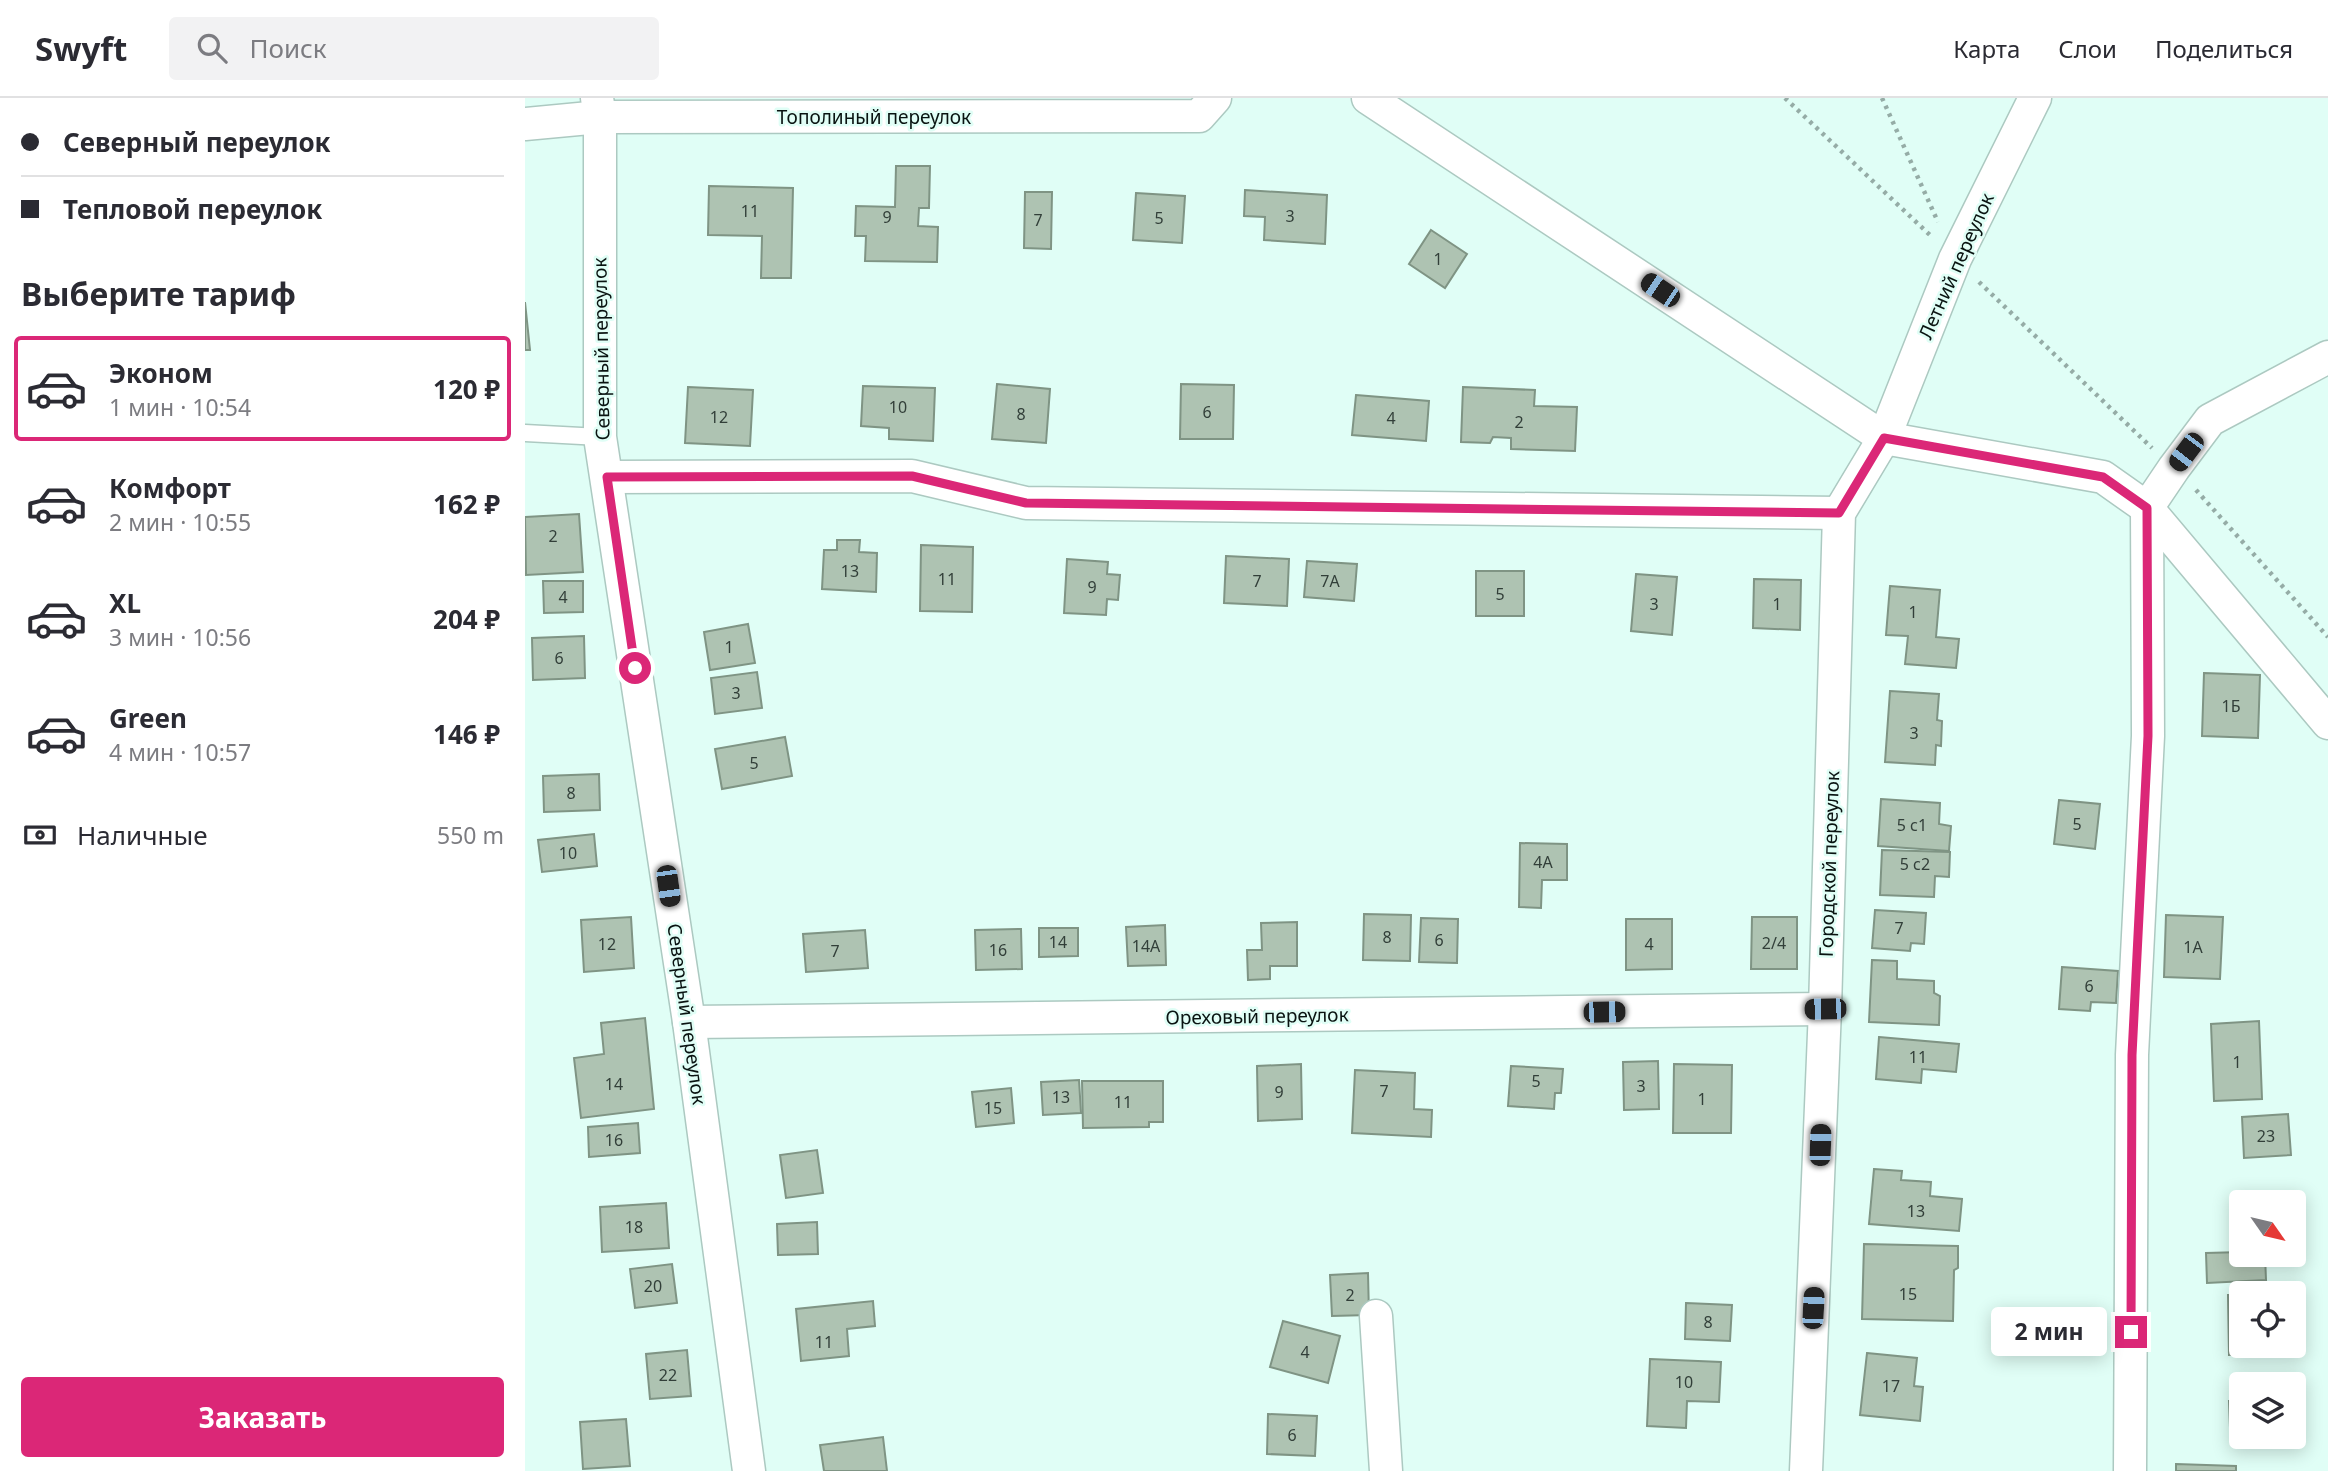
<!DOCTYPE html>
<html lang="ru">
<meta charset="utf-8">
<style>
:root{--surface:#fff;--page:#f2f2f3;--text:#2b2b33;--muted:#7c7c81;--line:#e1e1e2;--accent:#db2777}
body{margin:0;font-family:"Noto Sans",sans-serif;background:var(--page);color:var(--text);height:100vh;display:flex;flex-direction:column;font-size:26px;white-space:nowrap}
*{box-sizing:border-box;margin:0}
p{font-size:23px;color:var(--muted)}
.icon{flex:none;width:38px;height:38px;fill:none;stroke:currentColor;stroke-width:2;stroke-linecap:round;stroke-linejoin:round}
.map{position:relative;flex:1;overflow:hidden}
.panel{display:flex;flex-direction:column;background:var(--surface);width:525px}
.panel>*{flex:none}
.top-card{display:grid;align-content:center;height:154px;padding:0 21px;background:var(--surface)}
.needle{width:46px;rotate:124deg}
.fabs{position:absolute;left:1704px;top:1092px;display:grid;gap:14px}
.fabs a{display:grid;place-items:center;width:77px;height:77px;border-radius:7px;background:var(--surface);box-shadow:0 4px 18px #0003;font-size:35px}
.end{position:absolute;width:32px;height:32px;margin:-16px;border:9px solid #db2777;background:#fff;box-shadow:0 0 0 4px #fff}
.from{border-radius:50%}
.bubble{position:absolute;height:49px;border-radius:7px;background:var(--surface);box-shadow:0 4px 18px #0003;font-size:23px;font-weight:700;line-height:49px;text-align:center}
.car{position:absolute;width:21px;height:42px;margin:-21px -10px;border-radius:9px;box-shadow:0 0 5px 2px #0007;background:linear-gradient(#222 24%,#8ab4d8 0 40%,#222 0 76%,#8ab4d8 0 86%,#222 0)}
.top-card b{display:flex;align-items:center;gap:24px;height:66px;font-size:26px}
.top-card b+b{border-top:2px solid var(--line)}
.top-card i{width:18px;height:18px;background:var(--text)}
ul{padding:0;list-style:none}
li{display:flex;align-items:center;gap:21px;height:105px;margin:0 14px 10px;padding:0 7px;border:4px solid transparent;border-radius:7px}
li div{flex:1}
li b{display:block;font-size:26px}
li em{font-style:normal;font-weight:700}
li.on{border-color:var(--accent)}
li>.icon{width:63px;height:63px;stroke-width:1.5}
h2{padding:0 21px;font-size:32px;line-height:84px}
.pay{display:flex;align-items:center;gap:18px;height:77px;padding:0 21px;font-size:26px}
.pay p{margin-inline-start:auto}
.action{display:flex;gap:14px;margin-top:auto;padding:14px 21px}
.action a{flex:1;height:80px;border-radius:7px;background:var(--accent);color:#fff;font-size:28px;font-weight:700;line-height:80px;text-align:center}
header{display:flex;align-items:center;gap:42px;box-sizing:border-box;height:98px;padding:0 35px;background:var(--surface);border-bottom:2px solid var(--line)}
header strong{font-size:33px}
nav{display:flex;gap:38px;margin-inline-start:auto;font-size:24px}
.search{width:490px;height:63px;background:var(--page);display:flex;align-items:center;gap:18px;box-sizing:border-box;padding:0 24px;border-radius:7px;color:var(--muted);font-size:26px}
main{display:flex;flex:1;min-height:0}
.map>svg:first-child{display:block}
.building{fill:#aec3b2;stroke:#7f9484;stroke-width:2}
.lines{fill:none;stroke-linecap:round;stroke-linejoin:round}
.service-casing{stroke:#acc9c1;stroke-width:19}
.minor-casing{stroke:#acc9c1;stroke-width:35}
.path{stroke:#95aca6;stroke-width:4.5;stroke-dasharray:3.5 5;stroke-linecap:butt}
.service{stroke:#fff;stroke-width:16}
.minor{stroke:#fff;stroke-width:32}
.route{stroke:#db2777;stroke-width:9}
.labels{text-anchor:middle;stroke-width:5;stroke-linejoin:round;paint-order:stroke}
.number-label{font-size:16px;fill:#323f39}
.street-label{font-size:19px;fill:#091311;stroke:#e0fef6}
</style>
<header>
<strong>Swyft</strong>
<div class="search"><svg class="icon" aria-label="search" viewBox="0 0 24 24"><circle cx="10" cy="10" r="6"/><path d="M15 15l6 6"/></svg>Поиск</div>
<nav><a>Карта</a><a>Слои</a><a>Поделиться</a></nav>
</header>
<main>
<section class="panel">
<div class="top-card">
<b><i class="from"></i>Северный переулок</b>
<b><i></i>Тепловой переулок</b>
</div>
<h2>Выберите тариф</h2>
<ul>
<li class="on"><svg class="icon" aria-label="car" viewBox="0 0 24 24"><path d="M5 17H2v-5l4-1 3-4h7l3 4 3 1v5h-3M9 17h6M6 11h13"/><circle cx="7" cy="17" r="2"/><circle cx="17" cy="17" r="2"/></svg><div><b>Эконом</b><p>1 мин · 10:54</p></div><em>120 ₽</em></li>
<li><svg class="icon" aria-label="car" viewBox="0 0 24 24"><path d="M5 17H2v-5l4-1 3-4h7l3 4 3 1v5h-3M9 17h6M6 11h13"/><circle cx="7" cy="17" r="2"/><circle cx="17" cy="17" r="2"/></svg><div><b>Комфорт</b><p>2 мин · 10:55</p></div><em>162 ₽</em></li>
<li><svg class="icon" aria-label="car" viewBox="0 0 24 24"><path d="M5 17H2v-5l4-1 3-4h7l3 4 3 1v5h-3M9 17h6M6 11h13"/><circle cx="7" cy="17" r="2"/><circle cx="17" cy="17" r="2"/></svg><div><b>XL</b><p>3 мин · 10:56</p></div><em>204 ₽</em></li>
<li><svg class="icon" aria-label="car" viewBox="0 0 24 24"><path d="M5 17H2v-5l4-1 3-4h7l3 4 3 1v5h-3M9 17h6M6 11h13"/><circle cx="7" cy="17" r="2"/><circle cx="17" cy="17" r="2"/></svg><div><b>Green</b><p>4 мин · 10:57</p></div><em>146 ₽</em></li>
</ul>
<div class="pay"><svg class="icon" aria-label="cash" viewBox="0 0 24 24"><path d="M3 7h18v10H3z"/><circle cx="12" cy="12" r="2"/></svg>Наличные<p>550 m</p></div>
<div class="action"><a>Заказать</a></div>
</section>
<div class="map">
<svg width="1803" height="1373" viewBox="0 0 1803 1373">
<rect width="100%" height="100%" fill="#e0fef6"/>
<!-- building -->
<g class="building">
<path d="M371 68H405L404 110H394L393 128 413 129 412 164 340 163 341 138H330L331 108 370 109Z"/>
<path d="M184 88 268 90 266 180H236L237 138 183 137Z"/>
<path d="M720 92 802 97 800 146 739 142 740 119 719 118Z"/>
<path d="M500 94H527L526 151 499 150Z"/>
<path d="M611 95 660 98 657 145 608 142Z"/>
<path d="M906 132 942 156 920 190 884 166Z"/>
<path d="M0 204 5 252H0Z"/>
<path d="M472 286 525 291 521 345 467 341Z"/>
<path d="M656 286 709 287 708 341H655Z"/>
<path d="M338 288 410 290 408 343 364 341V330L336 328Z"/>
<path d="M163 289 228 292 225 348 160 345Z"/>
<path d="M938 289 1010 292 1009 308 1052 309 1050 353 986 351V340L968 339 965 345 936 344Z"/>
<path d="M831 297 904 303 901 343 827 337Z"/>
<path d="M54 416 58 474 1 477 0 419Z"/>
<path d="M312 442H335L334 454 352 455 351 494 297 491 299 452H312Z"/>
<path d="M396 447 448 449 447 514 395 513Z"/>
<path d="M701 458 764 461 762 508 699 505Z"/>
<path d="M542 461 583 464 582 476 595 477 593 502 582 501 581 517 539 515Z"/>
<path d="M782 463 832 466 829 503 779 499Z"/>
<rect x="951" y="473" width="48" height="45"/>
<path d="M1111 476 1152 479 1147 537 1106 533Z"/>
<path d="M1229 481 1276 482 1275 532 1228 530Z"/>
<path d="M18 483H58V514L19 515Z"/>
<path d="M1365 488 1415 492 1411 539 1434 541 1431 570 1380 566 1383 538 1361 537Z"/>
<path d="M223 526 230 565 185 572 179 534Z"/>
<path d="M59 538 60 580 8 582 7 540Z"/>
<path d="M232 574 237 610 190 616 186 580Z"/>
<path d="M1679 575 1735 577 1733 640 1677 638Z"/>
<path d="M1365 593 1414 596 1412 622 1417 623 1416 648 1411 647 1410 667 1360 664Z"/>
<path d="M260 639 267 678 197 691 190 651Z"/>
<path d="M74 676 75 712 19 714 18 678Z"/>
<path d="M1356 701 1415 705 1414 726 1426 728 1424 753 1353 748Z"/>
<path d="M1534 702 1575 706 1570 751 1529 746Z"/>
<path d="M69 736 72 768 17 774 13 742Z"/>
<path d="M995 745 1042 746V782H1017L1016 810 994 809Z"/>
<path d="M1357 752 1425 754 1424 779 1410 778 1409 799 1355 797Z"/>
<path d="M1350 812 1401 815 1399 846 1386 845 1385 853 1347 850Z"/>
<path d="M839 816 886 817 885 863 838 862Z"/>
<path d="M1641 817 1698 819 1695 881 1639 879Z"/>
<path d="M106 819 109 870 59 874 56 822Z"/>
<path d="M1227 819H1272V871H1226Z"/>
<path d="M896 820 933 821 932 865 894 864Z"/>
<path d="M1101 821H1147V871L1101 872Z"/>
<path d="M772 824V868H745V881L723 882 722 852H737L736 825Z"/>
<path d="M640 827 641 867 603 868 601 829Z"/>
<path d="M514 830H553V858L514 859Z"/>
<path d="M496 831 497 871 451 872 450 832Z"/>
<path d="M340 832 343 870 281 874 278 836Z"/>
<path d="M1347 862 1372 863V881L1409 883V895L1415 898 1414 927 1344 924Z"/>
<path d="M1537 869 1593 873 1591 905 1566 904 1565 913 1534 911Z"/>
<path d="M120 920 129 1011 56 1020 49 960 79 956 76 925Z"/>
<path d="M1734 923 1737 1001 1689 1003 1686 926Z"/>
<path d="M1354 939 1434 946 1431 974 1397 971 1396 985 1351 981Z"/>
<path d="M1133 963 1134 1011 1099 1012 1098 964Z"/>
<path d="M776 966 777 1021 733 1023 732 968Z"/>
<path d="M1149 966 1207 967 1206 1035H1148Z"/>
<path d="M986 968 1038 971 1036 995H1030L1029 1011 983 1008Z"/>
<path d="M830 972 890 975 889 1011 907 1012 906 1039 827 1035Z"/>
<path d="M554 982 556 1015 518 1017 516 984Z"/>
<path d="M557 983H638V1024H624V1029L558 1030Z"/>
<path d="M486 990 489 1025 451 1029 447 994Z"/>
<path d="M1763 1016 1766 1057 1719 1060 1717 1019Z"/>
<path d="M113 1025 115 1055 64 1059 63 1029Z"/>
<path d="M292 1052 298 1095 261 1100 255 1057Z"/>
<path d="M1349 1071 1377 1073 1376 1082 1406 1084 1405 1098 1437 1101 1434 1133 1344 1126Z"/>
<path d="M141 1105 144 1150 77 1154 75 1109Z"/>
<path d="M292 1124 293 1156 253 1157 252 1126Z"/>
<path d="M1339 1146 1433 1148V1170L1429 1172 1428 1223 1337 1221Z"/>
<path d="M1717 1154V1157H1740L1741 1182 1682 1185 1681 1155Z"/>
<path d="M147 1166 152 1205 110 1210 105 1171Z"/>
<path d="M843 1175 844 1217 807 1218 805 1177Z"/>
<path d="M1703 1197H1717V1248H1765V1255L1704 1257Z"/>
<path d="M348 1203 350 1228 322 1231 324 1258 276 1263 271 1211Z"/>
<path d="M1161 1205 1207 1207 1205 1243 1160 1241Z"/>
<path d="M758 1223 815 1238 803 1285 745 1269Z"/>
<path d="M162 1252 166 1298 125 1301 121 1256Z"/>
<path d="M1342 1255 1392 1260 1389 1288 1398 1289 1395 1323 1335 1317Z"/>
<path d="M1125 1261 1196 1264 1194 1304 1162 1303 1161 1330 1122 1328Z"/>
<path d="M1704 1303H1717V1329L1705 1330Z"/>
<path d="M743 1316 792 1318 790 1358 742 1356Z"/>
<path d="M101 1321 105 1368 58 1371 55 1324Z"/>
<path d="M358 1339 362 1373H299L295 1347Z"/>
<path d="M1651 1366 1711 1368V1373H1651Z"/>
</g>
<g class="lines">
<!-- service casing -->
<g class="service-casing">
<path id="service" d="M0 335 75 339"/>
</g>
<!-- minor casing -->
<g class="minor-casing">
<g id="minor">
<path d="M72 0 75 19V339L164 924 224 1373"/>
<path d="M843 0 1359 340 1578 379 1622 410 1803 625"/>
<path d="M0 26 75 19 674 18 690 0"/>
<path d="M82 379 387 378 501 405 1314 415"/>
<path d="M164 924 1300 911"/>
<path d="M851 1218 861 1373"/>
<path d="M1281 1373 1300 911 1314 415 1359 340 1430 161 1510 0"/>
<path d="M1605 1373 1607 957 1623 638 1622 410 1649 370 1685 322 1803 259"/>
</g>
</g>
<!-- path -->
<g class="path">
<path d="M1260 0 1407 139"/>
<path d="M1357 0 1413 124"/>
<path d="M1454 184 1627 350"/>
<path d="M1671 392 1803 539"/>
</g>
<!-- service -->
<use href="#service" class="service"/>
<!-- minor -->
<use href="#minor" class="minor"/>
</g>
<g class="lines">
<!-- route -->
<path class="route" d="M110 570 82 379 387 378 501 405 1314 415 1359 340 1578 379 1622 410 1623 638 1607 957 1606 1234"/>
</g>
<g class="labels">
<!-- number labels -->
<g class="number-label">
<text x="225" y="119">11</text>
<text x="765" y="124">3</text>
<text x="362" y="125">9</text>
<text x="634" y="126">5</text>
<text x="513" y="128">7</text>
<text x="913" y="167">1</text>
<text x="373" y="315">10</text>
<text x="682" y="320">6</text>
<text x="496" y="322">8</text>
<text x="194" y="325">12</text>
<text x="866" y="326">4</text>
<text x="994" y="330">2</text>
<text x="28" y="444">2</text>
<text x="325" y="479">13</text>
<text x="422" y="487">11</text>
<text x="732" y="489">7</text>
<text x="805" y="489">7А</text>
<text x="567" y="495">9</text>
<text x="975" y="502">5</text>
<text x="38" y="505">4</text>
<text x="1129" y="512">3</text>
<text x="1252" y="512">1</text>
<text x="1388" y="520">1</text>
<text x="204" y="555">1</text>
<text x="34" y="566">6</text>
<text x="211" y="601">3</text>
<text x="1706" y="614">1Б</text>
<text x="1389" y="641">3</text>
<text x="229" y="671">5</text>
<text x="46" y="701">8</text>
<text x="1552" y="732">5</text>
<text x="1387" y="733">5 с1</text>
<text x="43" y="761">10</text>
<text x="1018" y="770">4А</text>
<text x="1390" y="772">5 с2</text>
<text x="1374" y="836">7</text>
<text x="862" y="845">8</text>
<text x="914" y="848">6</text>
<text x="533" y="850">14</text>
<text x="1249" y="851">2/4</text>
<text x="82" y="852">12</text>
<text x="1124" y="852">4</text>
<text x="621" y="854">14А</text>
<text x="1668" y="855">1А</text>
<text x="473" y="858">16</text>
<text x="310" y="859">7</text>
<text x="1564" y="894">6</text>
<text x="1393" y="965">11</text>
<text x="1712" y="970">1</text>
<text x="1011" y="989">5</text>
<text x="89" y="992">14</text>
<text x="1116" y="994">3</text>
<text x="859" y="999">7</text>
<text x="754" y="1000">9</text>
<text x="536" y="1005">13</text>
<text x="1177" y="1007">1</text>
<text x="598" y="1010">11</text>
<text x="468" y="1016">15</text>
<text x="1741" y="1044">23</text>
<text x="89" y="1048">16</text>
<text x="1391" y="1119">13</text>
<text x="109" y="1135">18</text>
<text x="128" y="1194">20</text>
<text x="1383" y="1202">15</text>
<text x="825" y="1203">2</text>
<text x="1183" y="1230">8</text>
<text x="299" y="1250">11</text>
<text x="780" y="1260">4</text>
<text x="143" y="1283">22</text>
<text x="1159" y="1290">10</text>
<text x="1366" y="1294">17</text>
<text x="767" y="1343">6</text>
</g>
<!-- street labels -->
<g class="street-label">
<text x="349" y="26">Тополиный переулок</text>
<text transform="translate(1431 168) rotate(-66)" y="7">Летний переулок</text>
<text transform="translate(76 251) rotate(-91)" y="7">Северный переулок</text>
<text transform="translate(1304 766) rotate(-88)" y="7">Городской переулок</text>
<text transform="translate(162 916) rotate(82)" y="7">Северный переулок</text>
<text transform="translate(732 918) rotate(-1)" y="7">Ореховый переулок</text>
</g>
</g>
</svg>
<div class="fabs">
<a><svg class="needle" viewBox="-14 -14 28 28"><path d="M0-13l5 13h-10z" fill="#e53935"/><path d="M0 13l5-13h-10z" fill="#7c7c81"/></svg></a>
<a><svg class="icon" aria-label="locate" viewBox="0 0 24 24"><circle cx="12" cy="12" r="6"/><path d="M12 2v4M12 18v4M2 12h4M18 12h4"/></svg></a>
<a><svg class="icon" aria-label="layers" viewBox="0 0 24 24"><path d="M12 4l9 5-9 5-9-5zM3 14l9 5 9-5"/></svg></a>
</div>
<i class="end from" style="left:110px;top:570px"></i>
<i class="end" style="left:1606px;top:1234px"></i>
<div class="bubble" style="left:1466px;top:1209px;width:116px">2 мин</div>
<i class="car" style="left:1135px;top:192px;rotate:304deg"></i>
<i class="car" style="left:1661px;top:354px;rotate:217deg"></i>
<i class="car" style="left:143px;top:788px;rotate:172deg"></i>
<i class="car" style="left:1300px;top:911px;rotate:269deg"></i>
<i class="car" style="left:1079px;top:914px;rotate:89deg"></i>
<i class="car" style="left:1295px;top:1047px;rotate:2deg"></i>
<i class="car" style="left:1288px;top:1210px;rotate:3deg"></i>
</div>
</main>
